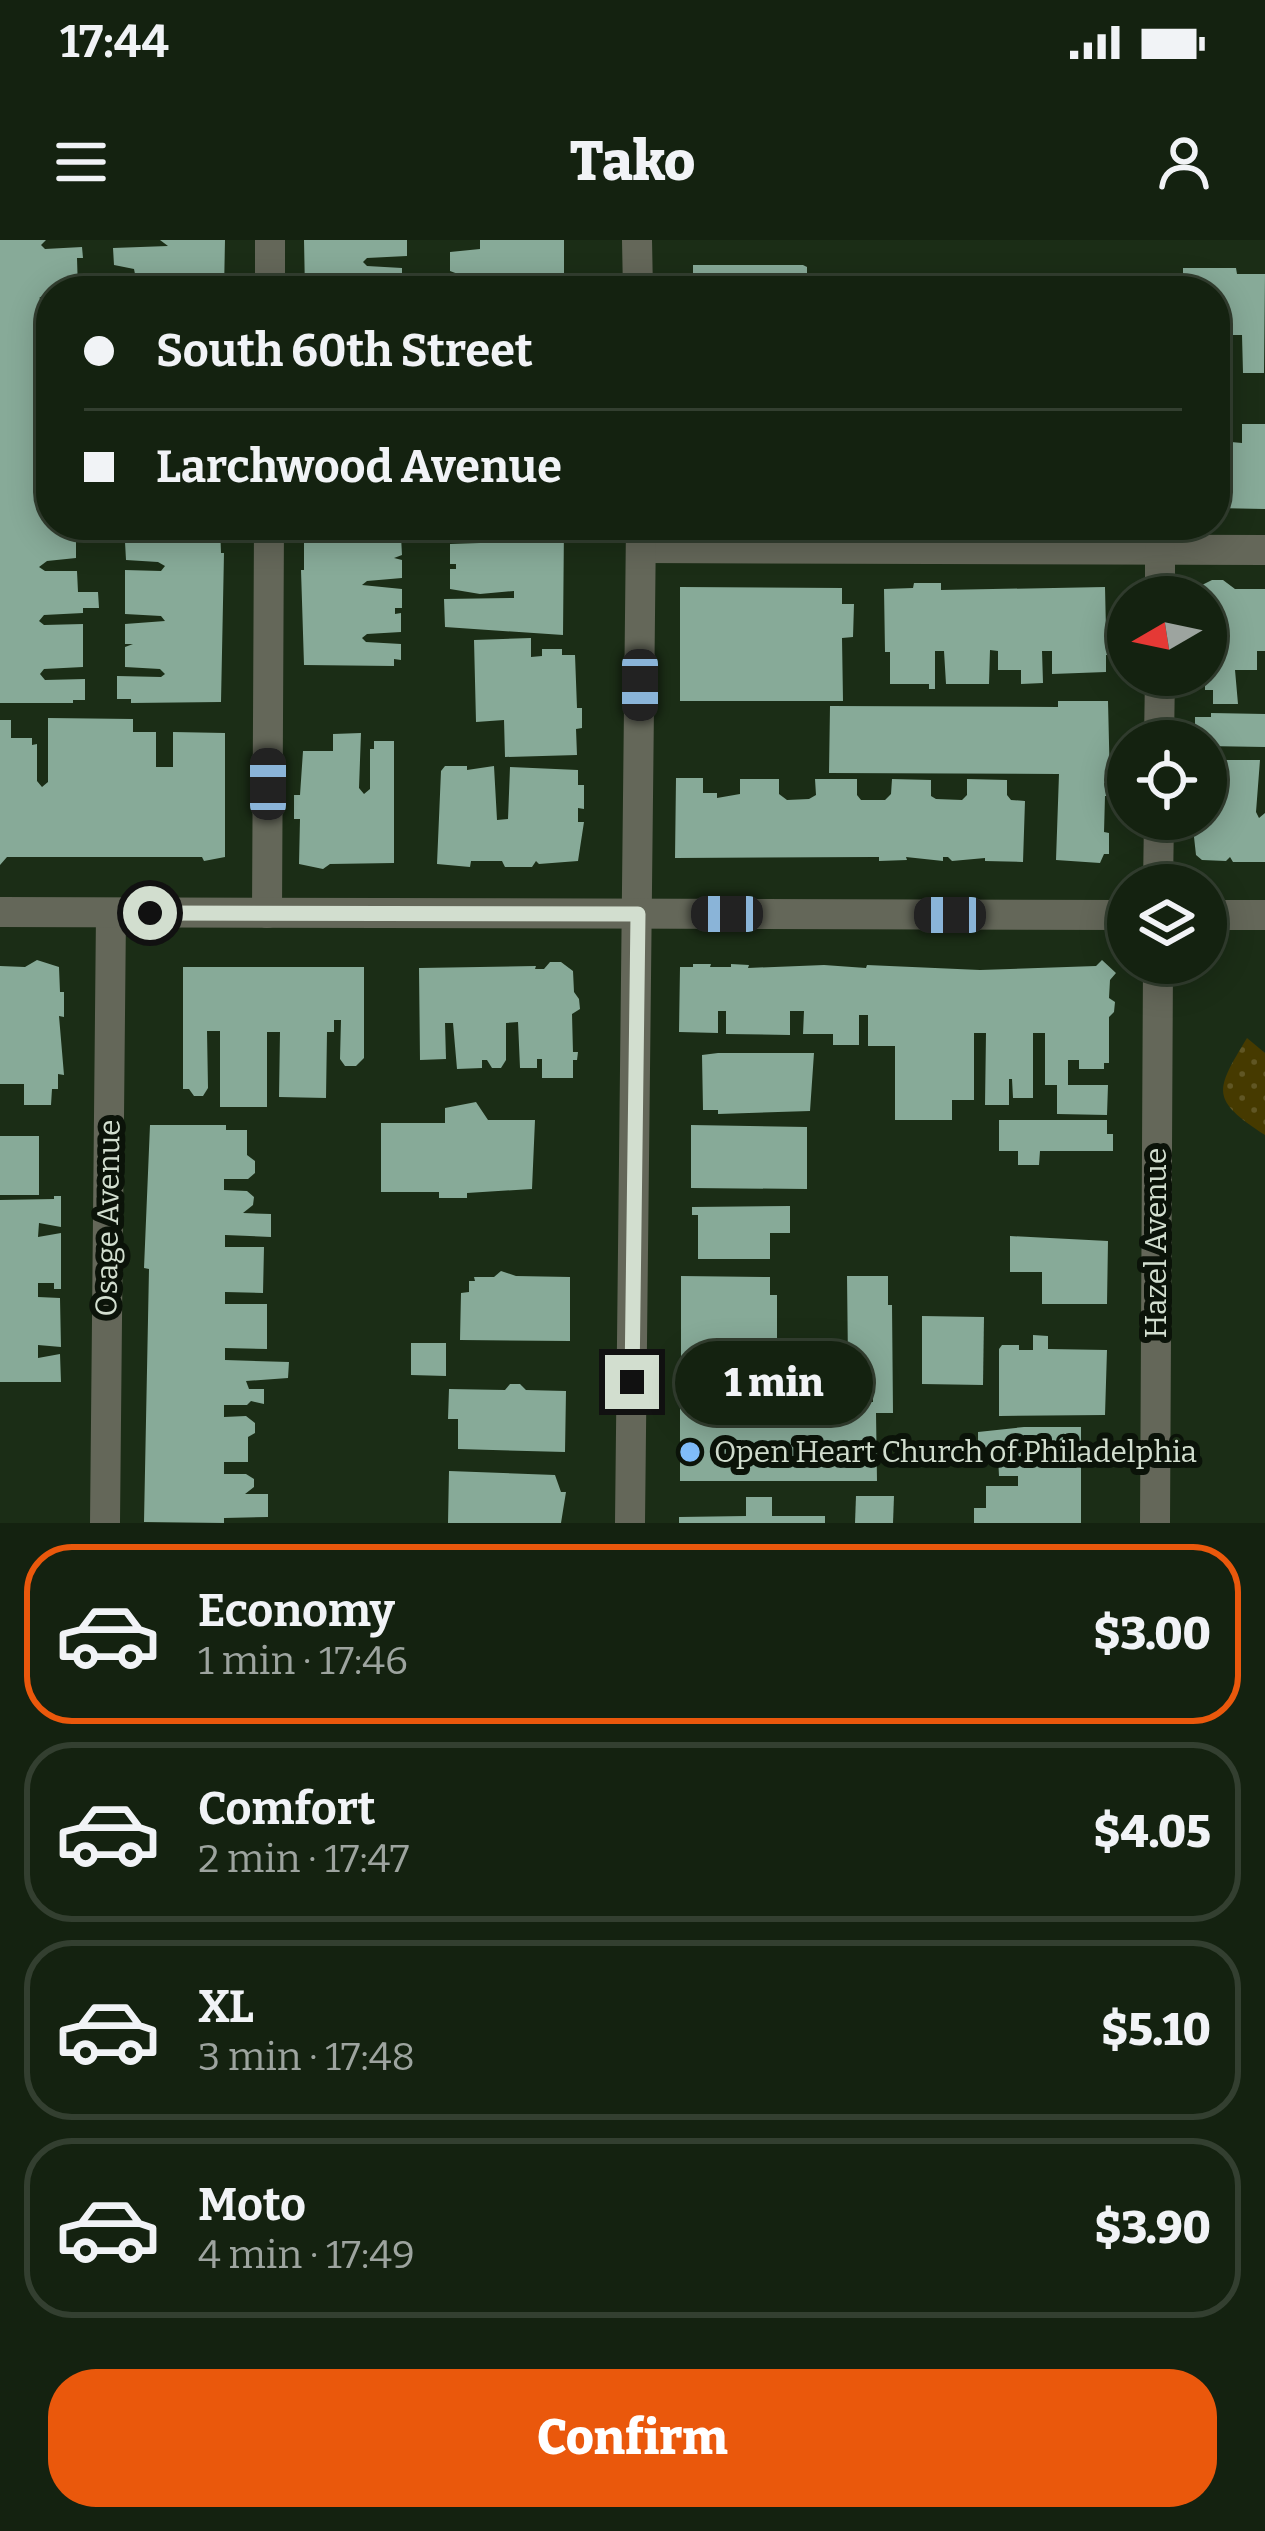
<!DOCTYPE html>
<meta charset="utf-8">
<style>
:root{--surface:#142210;--page:#1d2a19;--text:#f1f3f6;--muted:#9da49f;--line:#333f30;--accent:#ea580c}
body{margin:0;font-family:Bitter,serif;background:var(--page);color:var(--text);height:100vh;display:flex;flex-direction:column;font-size:45px;white-space:nowrap}
*{box-sizing:border-box;margin:0}
p{font-size:39px;color:var(--muted)}
.icon{flex:none;width:66px;height:66px;fill:none;stroke:currentColor;stroke-width:2;stroke-linecap:round;stroke-linejoin:round}
.map{position:relative;height:1283px;overflow:hidden}
.drawer{display:flex;flex-direction:column;background:var(--surface);flex:1}
.drawer>*{flex:none}
.banner{position:absolute;left:36px;top:36px;width:1194px;height:264px;border-radius:48px;box-shadow:0 6px 30px #0003,0 0 0 3px var(--line);display:grid;align-content:center;height:264px;padding:0 48px;background:var(--surface)}
.needle{width:78px;rotate:261deg}
.buttons{position:absolute;left:1107px;top:336px;display:grid;gap:24px}
.buttons a{display:grid;place-items:center;width:120px;height:120px;border-radius:50%;background:var(--surface);box-shadow:0 6px 30px #0003,0 0 0 3px var(--line);font-size:60px}
.end{position:absolute;width:54px;height:54px;margin:-27px;border:15px solid #d2decf;background:#111;box-shadow:0 0 0 6px #111}
.from{border-radius:50%}
.bubble{position:absolute;height:84px;border-radius:42px;background:var(--surface);box-shadow:0 6px 30px #0003,0 0 0 3px var(--line);font-size:39px;font-weight:800;line-height:84px;text-align:center}
.car{position:absolute;width:36px;height:72px;margin:-36px -18px;border-radius:15px;box-shadow:0 0 9px 3px #0007;background:linear-gradient(#222 24%,#8ab4d8 0 40%,#222 0 76%,#8ab4d8 0 86%,#222 0)}
.banner b{display:flex;align-items:center;gap:42px;height:114px;font-size:45px}
.banner b+b{border-top:3px solid var(--line)}
.banner i{width:30px;height:30px;background:var(--text)}
ul{padding:21px 0 0;list-style:none}
li{display:flex;align-items:center;gap:36px;height:180px;margin:0 24px 18px;padding:0 24px;border:6px solid var(--line);border-radius:48px}
li div{flex:1}
li b{display:block;font-size:45px}
li em{font-style:normal;font-weight:800}
li.selected{border-color:var(--accent)}
li>.icon{width:108px;height:108px;stroke-width:1.5}
.button{display:flex;gap:24px;margin-top:auto;padding:24px 48px}
.button a{flex:1;height:138px;border-radius:48px;background:var(--accent);color:#fff;font-size:48px;font-weight:800;line-height:138px;text-align:center}
.status{display:flex;justify-content:space-between;align-items:center;height:84px;padding:0 60px;background:var(--surface);direction:ltr}
.status svg{height:33px;fill:currentColor}
header{display:flex;justify-content:space-between;align-items:center;height:156px;padding:0 48px;background:var(--surface);font-size:54px;font-weight:800}
.map>svg:first-child{display:block}
.park{fill:url(#park-dots)}
.building{fill:#87aa98}
.lines{fill:none;stroke-linecap:round;stroke-linejoin:round}
.minor{stroke:#646759;stroke-width:30}
.tertiary{stroke:#646759;stroke-width:30}
.route{stroke:#d2decf;stroke-width:15}
.poi-dot{fill:#80bdfa;stroke:#0b1309;stroke-width:4.5}
.labels{text-anchor:middle;stroke-width:12;stroke-linejoin:round;paint-order:stroke}
.street-label{font-size:30px;fill:#d2decf;stroke:#0b1309}
.poi-label{font-size:30px;fill:#d2decf;stroke:#0b1309;text-anchor:start}
</style>
<div class="status"><b>17:44</b><svg viewBox="0 0 49 12"><path d="M0 12V9h3v3zM5 12V6h3v6zM10 12V3h3v9zM15 12V0h3v12zM26 1h20v11H26zM47 4h2v5h-2z"/></svg></div>
<header><svg class="icon" aria-label="menu" viewBox="0 0 24 24"><path d="M4 6h16M4 12h16M4 18h16"/></svg>Tako<svg class="icon" aria-label="person" viewBox="0 0 24 24"><circle cx="12" cy="8" r="4"/><path d="M4 21q1-7 8-7t8 7"/></svg></header>
<div class="map">
<svg width="1265" height="1283" viewBox="0 0 1265 1283">
<defs>
<pattern id="park-dots" width="8" height="8" patternUnits="userSpaceOnUse" patternTransform="scale(3)"><rect width="8" height="8" fill="#463a00"/><path d="M2 2h.1M6 6h.1" fill="none" stroke="#605624" stroke-width="1.8" stroke-linecap="round"/></pattern>
</defs>
<rect width="100%" height="100%" fill="#1b2d16"/>
<!-- park -->
<path class="park" d="M1247 798 1265 813V895C1210 859 1215 851 1247 798Z"/>
<!-- building -->
<g class="building">
<path d="M0 0H46L41 5 45 9 82 7 83 18H77L78 51H51L39 58 51 64V106L41 113 51 117V161H45L40 168 51 172V214L40 220 51 224V267L41 273 51 277V285H76V318L47 321 39 327 45 331H77L78 352H98L99 368H83V373L44 375 39 381 44 385 83 384V427L44 429 40 434 45 440 85 439V460H73V463H0Z"/>
<path d="M160 0H225L224 51H127L126 35 135 34 134 29 114 25 113 8 168 6Z"/>
<path d="M304 0H407V16L367 18 363 22 367 26 402 28V47H395V51H305Z"/>
<path d="M480 0H564V51H451V36L458 34 450 31V12L480 9Z"/>
<path d="M693 25H803L807 27V51H693Z"/>
<path d="M1183 28H1236L1237 34H1265L1264 133H1243L1242 95H1231L1232 128H1215V51H831V34L1183 33Z"/>
<path d="M1242 184H1265V269L1215 268V185H1231V202L1242 203Z"/>
<path d="M125 285H220L221 313H224L221 462 131 463V459H117V436L161 437 165 434 160 429 125 427V407L133 404H125V384L165 381 161 376 125 374V330L161 331 165 326 158 322 126 320 125 302 133 299 125 297Z"/>
<path d="M304 285H368L363 291 367 295 401 296 402 315 394 318 402 320V338L367 341 362 345 402 349V368H395V374L401 373V392L367 394 362 398 366 402 401 404V420L394 419V426L304 425 301 330H304Z"/>
<path d="M448 285H564L563 395 445 387 444 359 514 358V351L480 354 450 349V329H456V324H450V304L480 303 481 292 448 291Z"/>
<path d="M1212 340H1223L1235 349H1265V411H1257V430H1235L1238 464H1213V450H1205V443H1196V435H1206V357H1196V348Z"/>
<path d="M914 343H941V350L1105 347 1106 391H1111L1112 415H1106V432L1052 434V411H1042L1043 443 1021 444V430H998V411L990 410 989 444H946L944 411H935V449H929V444H890V412H885L884 349 913 348Z"/>
<path d="M680 347 842 348V364H854L853 397 842 398 843 461H680Z"/>
<path d="M531 398V417L542 416V409H562V415H575L577 468H582V488L576 489 577 515 505 517 504 480 476 482 474 400Z"/>
<path d="M1058 461H1108L1110 544 1104 543 1105 548 1110 547V556H1105L1104 592 1109 593V614H1104L1100 623 1056 620 1059 534 829 533 830 466 1058 467Z"/>
<path d="M1211 473 1265 474V507L1206 506V501H1195V477H1211Z"/>
<path d="M48 478 133 479V492H156V527H173V492L225 493V617L204 621 202 617H7L0 625V480H11V498H32V505L37 504V541L42 547 48 542Z"/>
<path d="M361 493 359 548 364 554 370 549V509H374V501H394V623L330 624 323 629 299 624 300 579H294V555H300L303 511H333V494Z"/>
<path d="M1206 520H1260L1256 572 1259 578 1265 573V622H1233L1230 617 1226 621 1202 620 1196 615 1192 579H1206Z"/>
<path d="M445 526H467V530L494 526 497 580 508 579 510 527 578 530V545H584V569L578 568V582H584L578 621 539 624 536 621 532 627H505L502 621H471L470 627 437 624 441 531Z"/>
<path d="M676 538H703V553H717V558L740 554V539H779V554L787 560 809 559 816 555 815 539H857V555L861 560H885L891 554 892 539 931 540V556L936 559 962 560 967 555V539L1007 540V555L1011 560 1025 561 1023 622 985 621V618L952 621 948 617H943V621L906 617 907 620 879 621V617H874L675 618Z"/>
<path d="M37 720 59 727 60 752H64V777L59 776 64 835 58 834V849H52L51 865H24V844H0V726L25 727Z"/>
<path d="M1102 720 1116 733 1110 740 1109 758 1115 762 1114 772 1109 777V823H1104V829H1079V820H1068V845H1108L1107 875 1057 874V845H1045V793H1033V858H1013L1012 839H1009V865H985L986 793H974V860H952V880H895V806H868V775H859V805H833V794H803L804 771H790V795L726 794V771H718V793L679 792 680 727H693V724H711L710 727H731V724L749 725 748 728 824 725 866 728 867 725 980 730 1096 726Z"/>
<path d="M550 722H561L573 731 574 752 579 759 580 769 572 774 573 812H578L577 820H573V838H542V819H537V828H520L518 782 506 783V820L501 828H492L487 820H482V828L457 829 453 783H445L446 819 420 820 419 728 536 726 535 729H544Z"/>
<path d="M183 727H364V818L356 826H345L340 819 341 780H334V792H327L326 858 279 857 280 792H267V867H220V791H207L208 848 203 856H194L189 849H183Z"/>
<path d="M718 813H814L810 871 718 874V870H703L702 815Z"/>
<path d="M476 862 488 880H535L532 949 467 953V958H439V952H381V883H445V868Z"/>
<path d="M999 880H1107V894H1113V911H1040L1039 925H1018V911H999Z"/>
<path d="M150 885H226V890H247V915L255 921V933L248 939H224V950L247 951 254 957 253 965 243 973 271 974V997L225 995V1007H264L263 1053 225 1052V1064H267V1109L225 1108V1120L289 1122 288 1138 246 1141 249 1149H264V1164L251 1161 247 1165H224V1177L246 1176 255 1183V1193L248 1197V1222H224V1234H246L254 1239V1247L245 1254H268V1277L224 1278V1283L144 1282 149 1029 144 1028Z"/>
<path d="M691 885 807 887V949L691 948Z"/>
<rect x="0" y="896" width="39" height="59"/>
<path d="M54 956H61V987L39 983 38 997 61 993V1049H54V1043H38V1057L60 1058 61 1107 38 1105V1118L60 1114 61 1142H0V960L54 959Z"/>
<path d="M790 966V993H770V1019H698V975H692V967Z"/>
<path d="M1010 996 1108 1001 1107 1064H1042V1032H1010Z"/>
<path d="M501 1031 516 1036 570 1037V1101L460 1100 461 1053 469 1052V1041H475L474 1037H494Z"/>
<path d="M681 1036 770 1037V1055H777V1108H769V1126H681Z"/>
<path d="M847 1036H888V1065H892L893 1173H876L877 1241H680V1159L873 1162V1144L847 1145V1139H835V1123H848Z"/>
<path d="M922 1076 984 1077 983 1145 922 1144Z"/>
<path d="M1033 1095 1048 1096V1109L1107 1110 1105 1175 999 1176V1109L1002 1105H1019V1110H1033Z"/>
<path d="M411 1103H446V1136L411 1135Z"/>
<path d="M510 1144H520L526 1150 566 1151 565 1212 458 1209V1179H448L449 1149 505 1150Z"/>
<path d="M1024 1187H1081V1283H974V1268H986V1246H1018V1236H999L998 1216H978V1192Z"/>
<path d="M449 1231 555 1235 561 1252H566L561 1283H448Z"/>
<path d="M856 1256H894L893 1283H855Z"/>
<path d="M746 1257H772V1276H825V1283H679V1277L746 1276Z"/>
</g>
<g class="lines">
<!-- minor -->
<g class="minor">
<path d="M637 0 638 51"/>
<path d="M270 51V0"/>
<path d="M641 308 1265 310"/>
<path d="M1160 357V310"/>
<path d="M1159 501 1160 435"/>
<path d="M1158 645 1159 579"/>
<path d="M267 673 269 285"/>
<path d="M105 1283 111 673"/>
<path d="M630 1283 641 285"/>
<path d="M1155 1283 1158 723"/>
</g>
<!-- tertiary -->
<g class="tertiary">
<path d="M0 672 1128 675"/>
<path d="M1206 675H1265"/>
</g>
</g>
<g class="lines">
<!-- route -->
<path class="route" d="M150 673 638 674 632 1142"/>
</g>
<!-- markers -->
<circle class="poi-dot" cx="690" cy="1212" r="12"/>
<g class="labels">
<!-- street labels -->
<g class="street-label">
<text transform="translate(108 978) rotate(-89)" y="10">Osage Avenue</text>
<text transform="translate(1156 1003) rotate(-90)" y="10">Hazel Avenue</text>
</g>
<!-- poi labels -->
<g class="poi-label">
<text x="714" y="1222">Open Heart Church of Philadelphia</text>
</g>
</g>
</svg>
<div class="buttons">
<a><svg class="needle" viewBox="-14 -14 28 28"><path d="M0-13l5 13h-10z" fill="#e53935"/><path d="M0 13l5-13h-10z" fill="#9da49f"/></svg></a>
<a><svg class="icon" aria-label="locate" viewBox="0 0 24 24"><circle cx="12" cy="12" r="6"/><path d="M12 2v4M12 18v4M2 12h4M18 12h4"/></svg></a>
<a><svg class="icon" aria-label="layers" viewBox="0 0 24 24"><path d="M12 4l9 5-9 5-9-5zM3 14l9 5 9-5"/></svg></a>
</div>
<i class="end from" style="left:150px;top:673px"></i>
<i class="end" style="left:632px;top:1142px"></i>
<div class="bubble" style="left:675px;top:1101px;width:198px">1 min</div>
<i class="car" style="left:640px;top:445px;rotate:180deg"></i>
<i class="car" style="left:268px;top:544px;rotate:0deg"></i>
<i class="car" style="left:727px;top:674px;rotate:270deg"></i>
<i class="car" style="left:950px;top:675px;rotate:270deg"></i>
<div class="banner">
<b><i class="from"></i>South 60th Street</b>
<b><i></i>Larchwood Avenue</b>
</div>
</div>
<section class="drawer">
<ul>
<li class="selected"><svg class="icon" aria-label="car" viewBox="0 0 24 24"><path d="M5 17H2v-5l4-1 3-4h7l3 4 3 1v5h-3M9 17h6M6 11h13"/><circle cx="7" cy="17" r="2"/><circle cx="17" cy="17" r="2"/></svg><div><b>Economy</b><p>1 min · 17:46</p></div><em>$3.00</em></li>
<li><svg class="icon" aria-label="car" viewBox="0 0 24 24"><path d="M5 17H2v-5l4-1 3-4h7l3 4 3 1v5h-3M9 17h6M6 11h13"/><circle cx="7" cy="17" r="2"/><circle cx="17" cy="17" r="2"/></svg><div><b>Comfort</b><p>2 min · 17:47</p></div><em>$4.05</em></li>
<li><svg class="icon" aria-label="car" viewBox="0 0 24 24"><path d="M5 17H2v-5l4-1 3-4h7l3 4 3 1v5h-3M9 17h6M6 11h13"/><circle cx="7" cy="17" r="2"/><circle cx="17" cy="17" r="2"/></svg><div><b>XL</b><p>3 min · 17:48</p></div><em>$5.10</em></li>
<li><svg class="icon" aria-label="car" viewBox="0 0 24 24"><path d="M5 17H2v-5l4-1 3-4h7l3 4 3 1v5h-3M9 17h6M6 11h13"/><circle cx="7" cy="17" r="2"/><circle cx="17" cy="17" r="2"/></svg><div><b>Moto</b><p>4 min · 17:49</p></div><em>$3.90</em></li>
</ul>
<div class="button"><a>Confirm</a></div>
</section>
